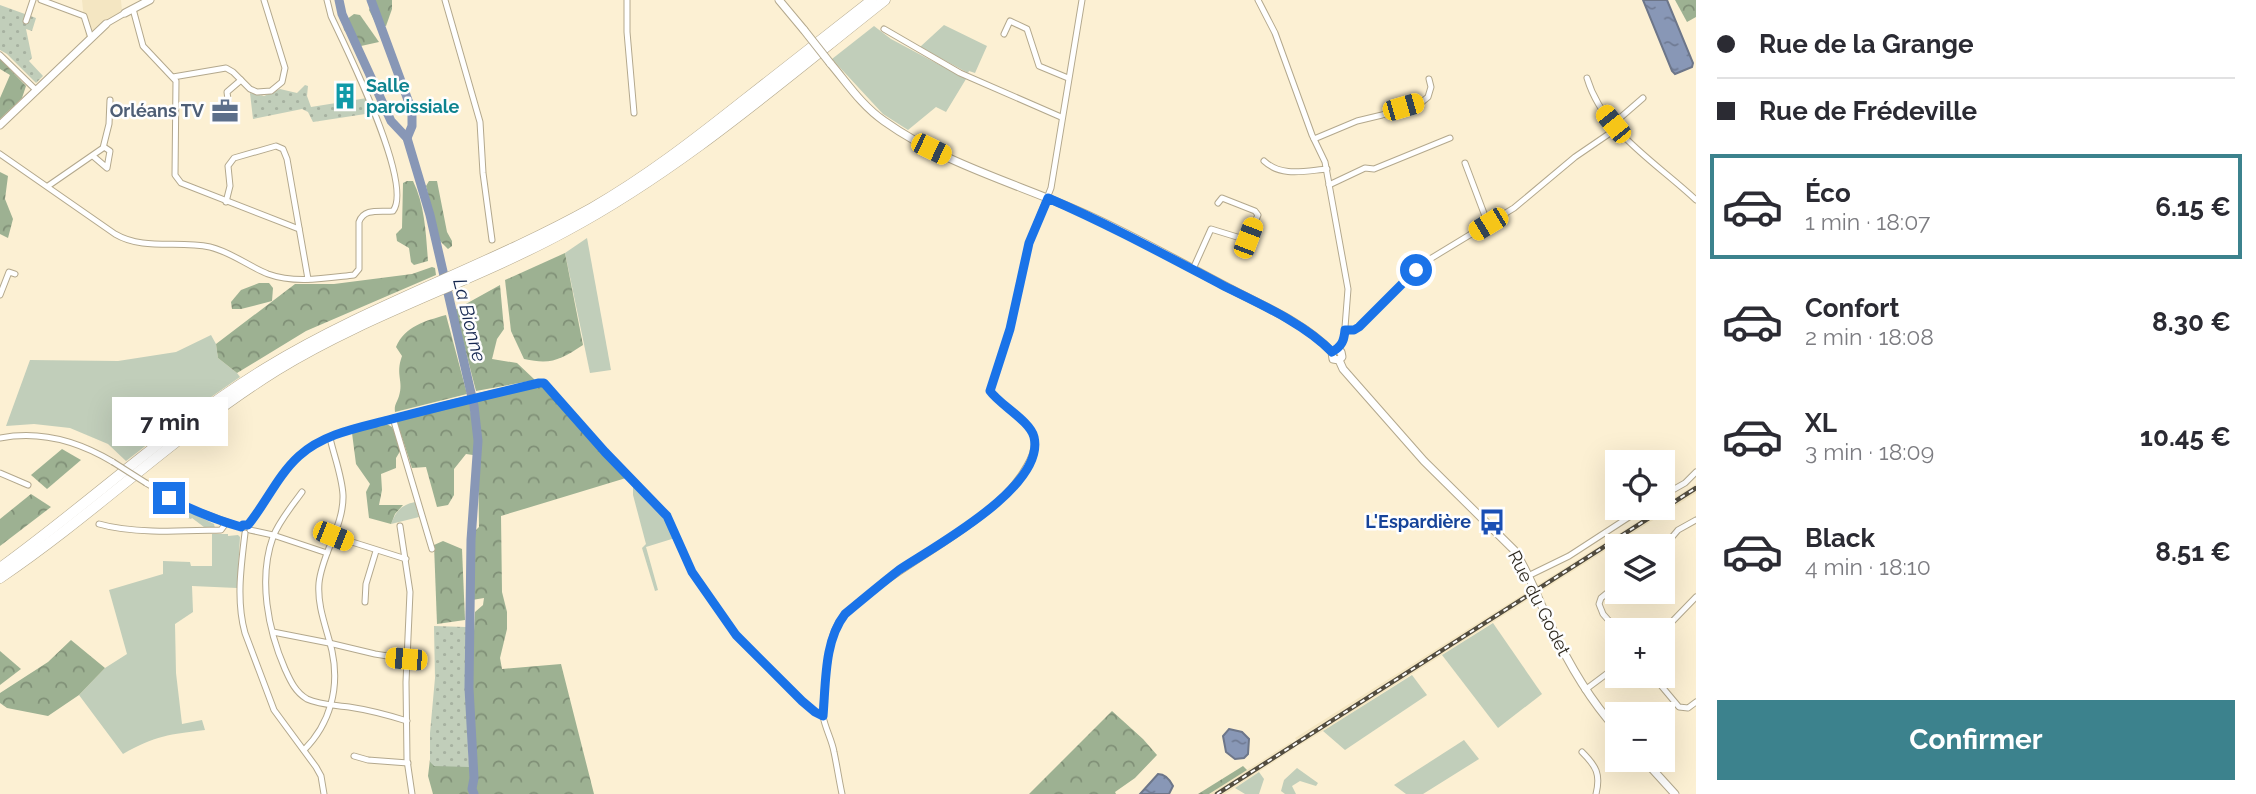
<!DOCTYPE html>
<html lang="fr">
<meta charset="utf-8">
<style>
:root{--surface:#fff;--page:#f2f2f3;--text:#2b2b33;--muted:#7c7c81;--line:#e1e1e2;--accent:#3c828d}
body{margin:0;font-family:Raleway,sans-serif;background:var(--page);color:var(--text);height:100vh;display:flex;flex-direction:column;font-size:26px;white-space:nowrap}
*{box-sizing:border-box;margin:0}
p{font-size:23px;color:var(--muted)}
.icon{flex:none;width:38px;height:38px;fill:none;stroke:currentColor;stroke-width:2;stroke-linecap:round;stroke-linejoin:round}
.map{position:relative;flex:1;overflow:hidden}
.side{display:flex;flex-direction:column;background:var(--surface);width:560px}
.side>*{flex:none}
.guide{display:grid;align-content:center;height:154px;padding:0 21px;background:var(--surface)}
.fabs{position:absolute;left:1605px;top:450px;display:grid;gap:14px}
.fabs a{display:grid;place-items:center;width:70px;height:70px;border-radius:0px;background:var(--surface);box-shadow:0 7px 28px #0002;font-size:35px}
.end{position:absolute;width:32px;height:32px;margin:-16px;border:9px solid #1a73e8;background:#fff;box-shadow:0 0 0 4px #fff}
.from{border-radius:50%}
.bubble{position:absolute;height:49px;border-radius:0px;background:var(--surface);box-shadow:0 7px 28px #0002;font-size:23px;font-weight:700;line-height:49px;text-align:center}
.car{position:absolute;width:21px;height:42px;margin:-21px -10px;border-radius:9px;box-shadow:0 0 5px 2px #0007;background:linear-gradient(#f5c518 24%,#345 0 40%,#f5c518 0 76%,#345 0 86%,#f5c518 0)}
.guide b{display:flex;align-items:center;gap:24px;height:66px;font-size:26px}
.guide b+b{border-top:2px solid var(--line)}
.guide i{width:18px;height:18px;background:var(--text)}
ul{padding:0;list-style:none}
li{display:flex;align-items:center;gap:21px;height:105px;margin:0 14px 10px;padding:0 7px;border:4px solid transparent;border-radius:0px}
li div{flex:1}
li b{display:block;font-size:26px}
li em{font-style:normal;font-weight:700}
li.on{border-color:var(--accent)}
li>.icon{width:63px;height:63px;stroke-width:1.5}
.cta{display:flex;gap:14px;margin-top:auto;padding:14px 21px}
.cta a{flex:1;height:80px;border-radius:0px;background:var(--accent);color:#fff;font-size:28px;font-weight:700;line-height:80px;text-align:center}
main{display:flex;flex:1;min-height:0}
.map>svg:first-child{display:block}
.built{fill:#f4e6c2}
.grass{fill:#c1ceba}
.forest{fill:url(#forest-crowns)}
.park{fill:url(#park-dots)}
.water{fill:url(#water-ripples);stroke:#6d7689;stroke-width:2}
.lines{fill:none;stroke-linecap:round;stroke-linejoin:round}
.river{stroke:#8897b6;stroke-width:9}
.minor-casing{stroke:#b3a88d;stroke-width:7}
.tertiary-casing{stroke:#b3a88d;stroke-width:9}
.trunk-casing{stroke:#b3a88d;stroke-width:11}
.minor{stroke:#fff;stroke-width:5}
.tertiary{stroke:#fff;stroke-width:7}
.trunk{stroke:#fff;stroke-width:10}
.rail-casing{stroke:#524c3f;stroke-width:4.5}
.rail{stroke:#fefefe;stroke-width:2;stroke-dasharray:5;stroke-linecap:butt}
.minor-bridge-casing{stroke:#b3a88d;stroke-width:7;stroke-linecap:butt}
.tertiary-bridge-casing{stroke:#b3a88d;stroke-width:9;stroke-linecap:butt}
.minor-bridge{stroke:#fff;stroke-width:5}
.tertiary-bridge{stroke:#fff;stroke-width:7}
.route{stroke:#1a73e8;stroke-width:9}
.labels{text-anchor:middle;stroke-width:5;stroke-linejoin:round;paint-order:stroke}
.culture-label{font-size:18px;font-weight:bold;fill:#0d838f;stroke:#fefefe;text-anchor:start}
.service-label{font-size:18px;font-weight:bold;fill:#4e5e75;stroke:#fefefe;text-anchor:end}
.transit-label{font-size:18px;font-weight:bold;fill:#164399;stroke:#fefefe;text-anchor:end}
.street-label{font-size:18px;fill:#2f2a20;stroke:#fefefe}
.water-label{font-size:19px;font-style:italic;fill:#152750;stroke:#fefefe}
</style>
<main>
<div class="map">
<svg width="1696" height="794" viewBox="0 0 1696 794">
<defs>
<pattern id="forest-crowns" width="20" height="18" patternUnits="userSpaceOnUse" patternTransform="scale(1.75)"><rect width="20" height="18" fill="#9db192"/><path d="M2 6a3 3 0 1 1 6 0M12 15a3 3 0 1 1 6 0" fill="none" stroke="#809077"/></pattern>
<pattern id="park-dots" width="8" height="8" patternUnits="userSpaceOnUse" patternTransform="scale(1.75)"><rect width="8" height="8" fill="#c1ceba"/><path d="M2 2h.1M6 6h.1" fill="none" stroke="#a6b1a0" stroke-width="1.8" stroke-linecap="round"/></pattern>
<pattern id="water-ripples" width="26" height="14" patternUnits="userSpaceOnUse" patternTransform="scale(1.75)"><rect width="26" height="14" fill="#8897b6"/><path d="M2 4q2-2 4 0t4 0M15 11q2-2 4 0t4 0" fill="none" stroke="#707b94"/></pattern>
</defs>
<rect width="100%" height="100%" fill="#fcf0d3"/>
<!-- built -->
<g class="built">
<path d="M82 0H121L122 11 86 39Z"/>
<path d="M1696 484V493L1540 592 1536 586 1659 508H1662L1663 505Z"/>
<path d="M1530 590 1534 596 1323 731 1300 745 1295 738Z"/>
<path d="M1291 742 1295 748 1225 794H1209Z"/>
</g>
<!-- grass -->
<g class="grass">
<path d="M944 25 987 46 975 73 969 71 968 73 920 47Z"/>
<path d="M874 26 891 39 966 79 946 112 936 107 908 130 883 114 832 59Z"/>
<path d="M587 238 611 370 590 373 565 253Z"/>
<path d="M211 335 216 344 218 358 237 373 240 377 188 413 126 461 108 444 70 428 34 424 6 426 30 360 118 361 176 352Z"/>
<path d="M627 479 660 513 675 538 646 547 658 590 655 591 642 548 646 544 633 495V487Z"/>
<path d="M415 502 419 517 391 524C396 511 401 505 415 502Z"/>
<path d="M174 504 214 524 215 528 204 527 192 518 191 519 172 513Z"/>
<path d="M212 534H228V536L238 535 240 537 237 588 192 586 193 612 175 624 176 673 182 724 202 720 205 730C171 734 154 736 123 754L79 695 105 668 127 654 109 590 163 574V561L190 562 191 566H212Z"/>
<path d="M1493 623 1542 694 1498 728 1442 655Z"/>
<path d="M1412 675 1427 695 1345 750 1323 731Z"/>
<path d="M1464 740 1479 759 1423 794H1406L1394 785Z"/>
<path d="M1297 768 1318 783 1316 786 1300 781 1292 786 1296 794H1285L1281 791 1284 780Z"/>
<path d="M1259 772 1264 779 1259 794H1245L1235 788Z"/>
</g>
<!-- forest -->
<g class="forest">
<path d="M373 0H392V9L386 26 376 24 369 10Z"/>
<path d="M1675 0H1696V17L1687 22Z"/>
<path d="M354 14 360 15 379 42 361 46 344 30 343 22Z"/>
<path d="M0 59 26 86 22 98 0 119V98L10 75 0 69Z"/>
<path d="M0 172 8 176 5 199 13 219 8 238 0 234Z"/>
<path d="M407 181H413C425 205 426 235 428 261L414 265 411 262 409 248 397 241 396 234 402 228 403 183Z"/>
<path d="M429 181H437L447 232 452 241V246L448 249 439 240 426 186Z"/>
<path d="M565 253 583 345C560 360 551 365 524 359L511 331 505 280Z"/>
<path d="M432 267 435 268 436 275 306 331 237 373 218 358 216 344 295 284H334L412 274Z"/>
<path d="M259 283H269L273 288 272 301 241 309H232L231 302 241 290Z"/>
<path d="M500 285 504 329 497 339 492 359 517 363 535 380 476 391 455 310Z"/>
<path d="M446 315 467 394 395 412C394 404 397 403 399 396 404 381 395 375 402 356L396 347C405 326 425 321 446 315Z"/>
<path d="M534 382 547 390 626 478 501 516 502 592 507 612V629L500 658 502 669 561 664 594 794H433L428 776 434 726 459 745 471 765 475 763 469 688H471L475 612 483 605 484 598 472 600 473 533 479 527 478 455 474 399Z"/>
<path d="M469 400 475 441 473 455 466 454 454 469V495L448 505 437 507 426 467 412 468 396 419Z"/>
<path d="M385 423 392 427 402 448 396 458V468L381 474 382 490 379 505H403L395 514 391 524 369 518 366 492 370 484 356 464 352 433Z"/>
<path d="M62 449 81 460 47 489 31 475Z"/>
<path d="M31 494 51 507 0 546V519Z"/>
<path d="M443 541 462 549 465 620 437 624 434 545Z"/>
<path d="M71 640 105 668 79 695 48 716 7 708 0 703V693L48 662Z"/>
<path d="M0 651 21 669 0 685Z"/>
<path d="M1112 711 1143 739 1157 755 1135 778 1115 792 1116 794H1029Z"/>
<path d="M1243 766 1247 770 1209 794H1198Z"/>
</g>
<!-- park -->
<g class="park">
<path d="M0 5 36 18 32 31 26 29 32 58 29 61 43 76 36 83 7 54 0 50Z"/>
<path d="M305 85 308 86 307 96 311 107 367 98 372 113 313 122 308 112 302 109 253 119 250 93 264 96 280 89 297 93Z"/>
<path d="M434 626 466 627 469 767 434 766 430 762V733L435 678Z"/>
</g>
<!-- water -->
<g class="water">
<path d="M1643 0H1667L1693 63 1692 67 1675 74 1672 71Z"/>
<path d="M1229 729 1242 732 1249 739 1248 754 1244 758 1235 759 1226 752 1223 736Z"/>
<path d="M1158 774C1166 774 1170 780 1173 786L1169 794H1140Z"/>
</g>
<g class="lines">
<!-- river -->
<g class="river">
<path d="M339 0 342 14 391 121 407 138 430 215 474 406 478 441 471 540 469 688 474 778 472 789 474 794"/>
<path d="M371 0 412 111V126L407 138"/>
</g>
<!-- minor casing -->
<g class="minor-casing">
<g id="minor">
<path d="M41 0 84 16 91 38"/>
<path d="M445 0 480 122 483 173 492 240"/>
<path d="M627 0V32L634 113"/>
<path d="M1258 0 1275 33 1312 135 1325 162 1348 289 1344 340 1338 350"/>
<path d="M133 9 143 46 176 81 175 175 181 183 299 229"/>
<path d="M26 21 33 0"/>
<path d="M106 24 125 13"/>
<path d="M884 29 960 73 1061 117"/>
<path d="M1004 34 1010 21 1027 29 1039 66 1068 78"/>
<path d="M0 55 36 90"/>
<path d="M173 77 226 68 233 72 250 89 257 92 271 91 282 82 285 68 264 0"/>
<path d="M1587 78C1603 132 1657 163 1696 200"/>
<path d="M230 115 227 92 241 80"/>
<path d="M1613 124 1643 98"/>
<path d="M1314 139 1357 121 1382 115 1422 102 1428 97 1431 87 1429 79"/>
<path d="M0 154 115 234C144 251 178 240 210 247 231 252 248 266 268 274 295 284 327 278 354 275L359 269V222C364 208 379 212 393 211 414 184 346 48 331 16L327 0"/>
<path d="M93 156 107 168 110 151 104 147"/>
<path d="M1264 161C1281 177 1304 171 1327 169"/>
<path d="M1465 163 1488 224"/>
<path d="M1329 185 1365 168 1374 169 1450 138"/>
<path d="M48 186 103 148 109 124 110 100"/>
<path d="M226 202 230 186 228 166 234 158 276 146 283 149 287 159 308 279"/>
<path d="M1193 269 1211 229 1247 240 1258 215 1255 211 1222 198 1218 203"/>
<path d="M0 295 9 272 15 274"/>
<path d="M1345 330H1354L1359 327 1416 270 1430 259 1514 208 1575 157 1616 129"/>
<path d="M393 418 432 549"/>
<path d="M0 438C41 430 78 441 113 462"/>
<path d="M0 473 28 485"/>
<path d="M146 483 189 508 241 527"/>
<path d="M302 492C292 506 279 521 273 537 258 579 268 630 285 669 290 680 295 692 307 699 320 705 336 705 349 707 369 710 388 715 407 721"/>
<path d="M1662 496 1685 483 1696 472"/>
<path d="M99 524C133 534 185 531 221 530L226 523"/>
<path d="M248 525C266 503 278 475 299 456 323 434 357 428 388 420 438 406 488 394 539 383H544L605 452 667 516 692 572 736 635 802 701 815 712 823 716"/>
<path d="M400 526 410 592 406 682 407 760 412 794"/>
<path d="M250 530 273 535 327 553"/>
<path d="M245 533C241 566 236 601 245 633L274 710 316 767 321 776 324 794"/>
<path d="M333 536 406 559"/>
<path d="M1662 549 1678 530 1696 520"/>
<path d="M1528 576 1569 556 1643 508"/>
<path d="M1617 585 1601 598 1599 604 1603 614 1617 630"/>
<path d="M365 602 366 584 376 551"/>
<path d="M273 632 329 643 375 654 406 659"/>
<path d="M1662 632 1696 597"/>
<path d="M1653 676 1679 707 1688 708 1696 702"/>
<path d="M1585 690 1617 666"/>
<path d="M304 750C330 724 340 688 332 651 327 629 317 607 319 583 322 553 344 526 343 495 342 476 334 456 330 438"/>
<path d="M1582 752C1596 766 1601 774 1596 794"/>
<path d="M354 756 368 760 408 763"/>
<path d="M842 794C839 780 837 766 834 752 832 740 825 728 823 716 822 702 829 645 834 632 841 613 859 602 874 590 921 553 997 519 1026 467 1031 459 1036 447 1034 437 1031 421 1000 405 990 391L1010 329 1029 243 1051 188 1082 0"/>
</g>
</g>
<!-- tertiary casing -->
<g class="tertiary-casing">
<g id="tertiary">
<path d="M779 0 804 30"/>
<path d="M125 13 150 0"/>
<path d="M830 63C847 83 862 106 884 121 947 166 1023 185 1092 217 1138 238 1183 264 1229 288 1263 306 1305 323 1332 352L1333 359 1339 360 1343 369 1424 461 1514 550C1529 572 1538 599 1550 624 1568 663 1588 698 1617 730"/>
<path d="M0 125 106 24"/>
<path d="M1332 352 1336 350 1341 352 1342 357 1339 360"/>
<path d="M1644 760 1675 794"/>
</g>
</g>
<!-- trunk casing -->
<g class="trunk-casing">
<g id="trunk">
<path d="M0 568C90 503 171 426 266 368 369 305 486 267 592 208 646 177 695 139 743 101 786 67 829 34 872 0"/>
<path d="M0 578C96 513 179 431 277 370 368 314 472 282 566 231 682 169 782 81 885 0"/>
</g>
</g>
<!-- minor -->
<use href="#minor" class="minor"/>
<!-- tertiary -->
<use href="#tertiary" class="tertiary"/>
<!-- trunk -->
<use href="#trunk" class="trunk"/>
<!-- rail casing -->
<g class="rail-casing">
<path id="rail" d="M1217 794 1696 488"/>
</g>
<!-- rail -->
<use href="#rail" class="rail"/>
<!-- minor-bridge casing -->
<g class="minor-bridge-casing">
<path id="minor-bridge" d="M113 462 146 483"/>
</g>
<!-- tertiary-bridge casing -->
<g class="tertiary-bridge-casing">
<path id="tertiary-bridge" d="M804 30 830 63"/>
</g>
<!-- minor-bridge -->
<use href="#minor-bridge" class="minor-bridge"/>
<!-- tertiary-bridge -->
<use href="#tertiary-bridge" class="tertiary-bridge"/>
</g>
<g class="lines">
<!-- route -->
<path class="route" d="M169 498C192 510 216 520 241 527L243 525H248C266 503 278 475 299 456 323 434 357 428 388 420 438 407 488 395 539 383H544L605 452 667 516 692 572 736 635 802 701 815 712 823 716C826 682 824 641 845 614 863 599 881 584 899 570 933 547 1046 487 1034 437 1030 421 1000 405 990 391L1010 329 1029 243 1048 198C1108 224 1165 255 1222 285 1258 303 1304 323 1332 352 1342 346 1344 341 1345 330H1354L1359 327 1416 270"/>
</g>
<!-- icons -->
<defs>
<g id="building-bare" transform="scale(2.1)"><path d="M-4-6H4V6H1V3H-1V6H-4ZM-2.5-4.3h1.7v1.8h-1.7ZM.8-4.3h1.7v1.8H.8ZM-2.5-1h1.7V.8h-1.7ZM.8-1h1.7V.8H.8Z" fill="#0f9aa8" stroke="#fefefe" stroke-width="2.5" paint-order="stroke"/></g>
<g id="office-bare" transform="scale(2.1)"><path d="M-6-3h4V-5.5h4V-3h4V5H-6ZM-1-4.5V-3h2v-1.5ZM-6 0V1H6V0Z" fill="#5c6f8a" stroke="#fefefe" stroke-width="2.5" paint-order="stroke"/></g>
<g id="bus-bare" transform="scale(2.1)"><path d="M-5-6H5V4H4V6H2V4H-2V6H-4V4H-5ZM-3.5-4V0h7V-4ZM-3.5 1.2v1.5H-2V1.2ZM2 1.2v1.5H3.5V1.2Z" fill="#1a4fb4" stroke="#fefefe" stroke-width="2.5" paint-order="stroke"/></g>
</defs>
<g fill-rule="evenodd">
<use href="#building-bare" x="345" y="96"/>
<use href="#office-bare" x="225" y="111"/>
<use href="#bus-bare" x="1492" y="522"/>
</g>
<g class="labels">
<!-- culture labels -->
<g class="culture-label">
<text x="366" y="92">Salle<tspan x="366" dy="21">paroissiale</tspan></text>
</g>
<!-- service labels -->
<g class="service-label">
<text x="204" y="117">Orléans TV</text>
</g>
<!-- transit labels -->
<g class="transit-label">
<text x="1471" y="528">L'Espardière</text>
</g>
<!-- street labels -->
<g class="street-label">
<text transform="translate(1539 603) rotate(63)" y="6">Rue du Godet</text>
</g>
<!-- water labels -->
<g class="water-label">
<text transform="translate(470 320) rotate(76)" y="7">La Bionne</text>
</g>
</g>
</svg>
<div class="fabs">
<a><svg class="icon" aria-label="locate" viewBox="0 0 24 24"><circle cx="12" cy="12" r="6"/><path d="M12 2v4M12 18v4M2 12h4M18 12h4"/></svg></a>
<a><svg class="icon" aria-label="layers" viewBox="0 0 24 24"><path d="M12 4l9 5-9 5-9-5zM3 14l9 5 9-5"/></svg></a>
<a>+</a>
<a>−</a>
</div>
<i class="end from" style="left:1416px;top:270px"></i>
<i class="end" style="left:169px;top:498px"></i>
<div class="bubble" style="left:112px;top:397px;width:116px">7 min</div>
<i class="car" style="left:1403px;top:107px;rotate:74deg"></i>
<i class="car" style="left:1613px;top:124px;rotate:321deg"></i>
<i class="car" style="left:931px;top:149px;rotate:116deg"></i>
<i class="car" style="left:1488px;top:224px;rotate:239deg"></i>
<i class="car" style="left:1248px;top:238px;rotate:21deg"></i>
<i class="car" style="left:333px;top:536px;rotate:112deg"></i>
<i class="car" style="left:406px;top:659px;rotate:275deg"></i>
</div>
<section class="side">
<div class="guide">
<b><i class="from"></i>Rue de la Grange</b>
<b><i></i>Rue de Frédeville</b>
</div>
<ul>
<li class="on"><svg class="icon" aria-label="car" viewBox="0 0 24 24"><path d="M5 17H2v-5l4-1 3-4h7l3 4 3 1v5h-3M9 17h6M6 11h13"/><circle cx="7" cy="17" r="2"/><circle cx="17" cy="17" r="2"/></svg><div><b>Éco</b><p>1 min · 18:07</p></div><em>6.15 €</em></li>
<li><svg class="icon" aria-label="car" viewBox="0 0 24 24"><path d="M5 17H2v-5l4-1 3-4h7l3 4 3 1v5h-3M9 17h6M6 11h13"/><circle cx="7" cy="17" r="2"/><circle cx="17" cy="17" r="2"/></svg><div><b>Confort</b><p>2 min · 18:08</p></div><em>8.30 €</em></li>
<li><svg class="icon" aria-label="car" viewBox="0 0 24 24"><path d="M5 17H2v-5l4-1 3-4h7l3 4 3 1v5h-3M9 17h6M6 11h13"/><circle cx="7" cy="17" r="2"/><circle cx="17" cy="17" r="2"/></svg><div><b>XL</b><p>3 min · 18:09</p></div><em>10.45 €</em></li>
<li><svg class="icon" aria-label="car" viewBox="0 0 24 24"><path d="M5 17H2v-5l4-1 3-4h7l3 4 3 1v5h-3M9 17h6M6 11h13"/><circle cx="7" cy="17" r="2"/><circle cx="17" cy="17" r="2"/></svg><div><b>Black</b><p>4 min · 18:10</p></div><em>8.51 €</em></li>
</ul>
<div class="cta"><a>Confirmer</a></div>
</section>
</main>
